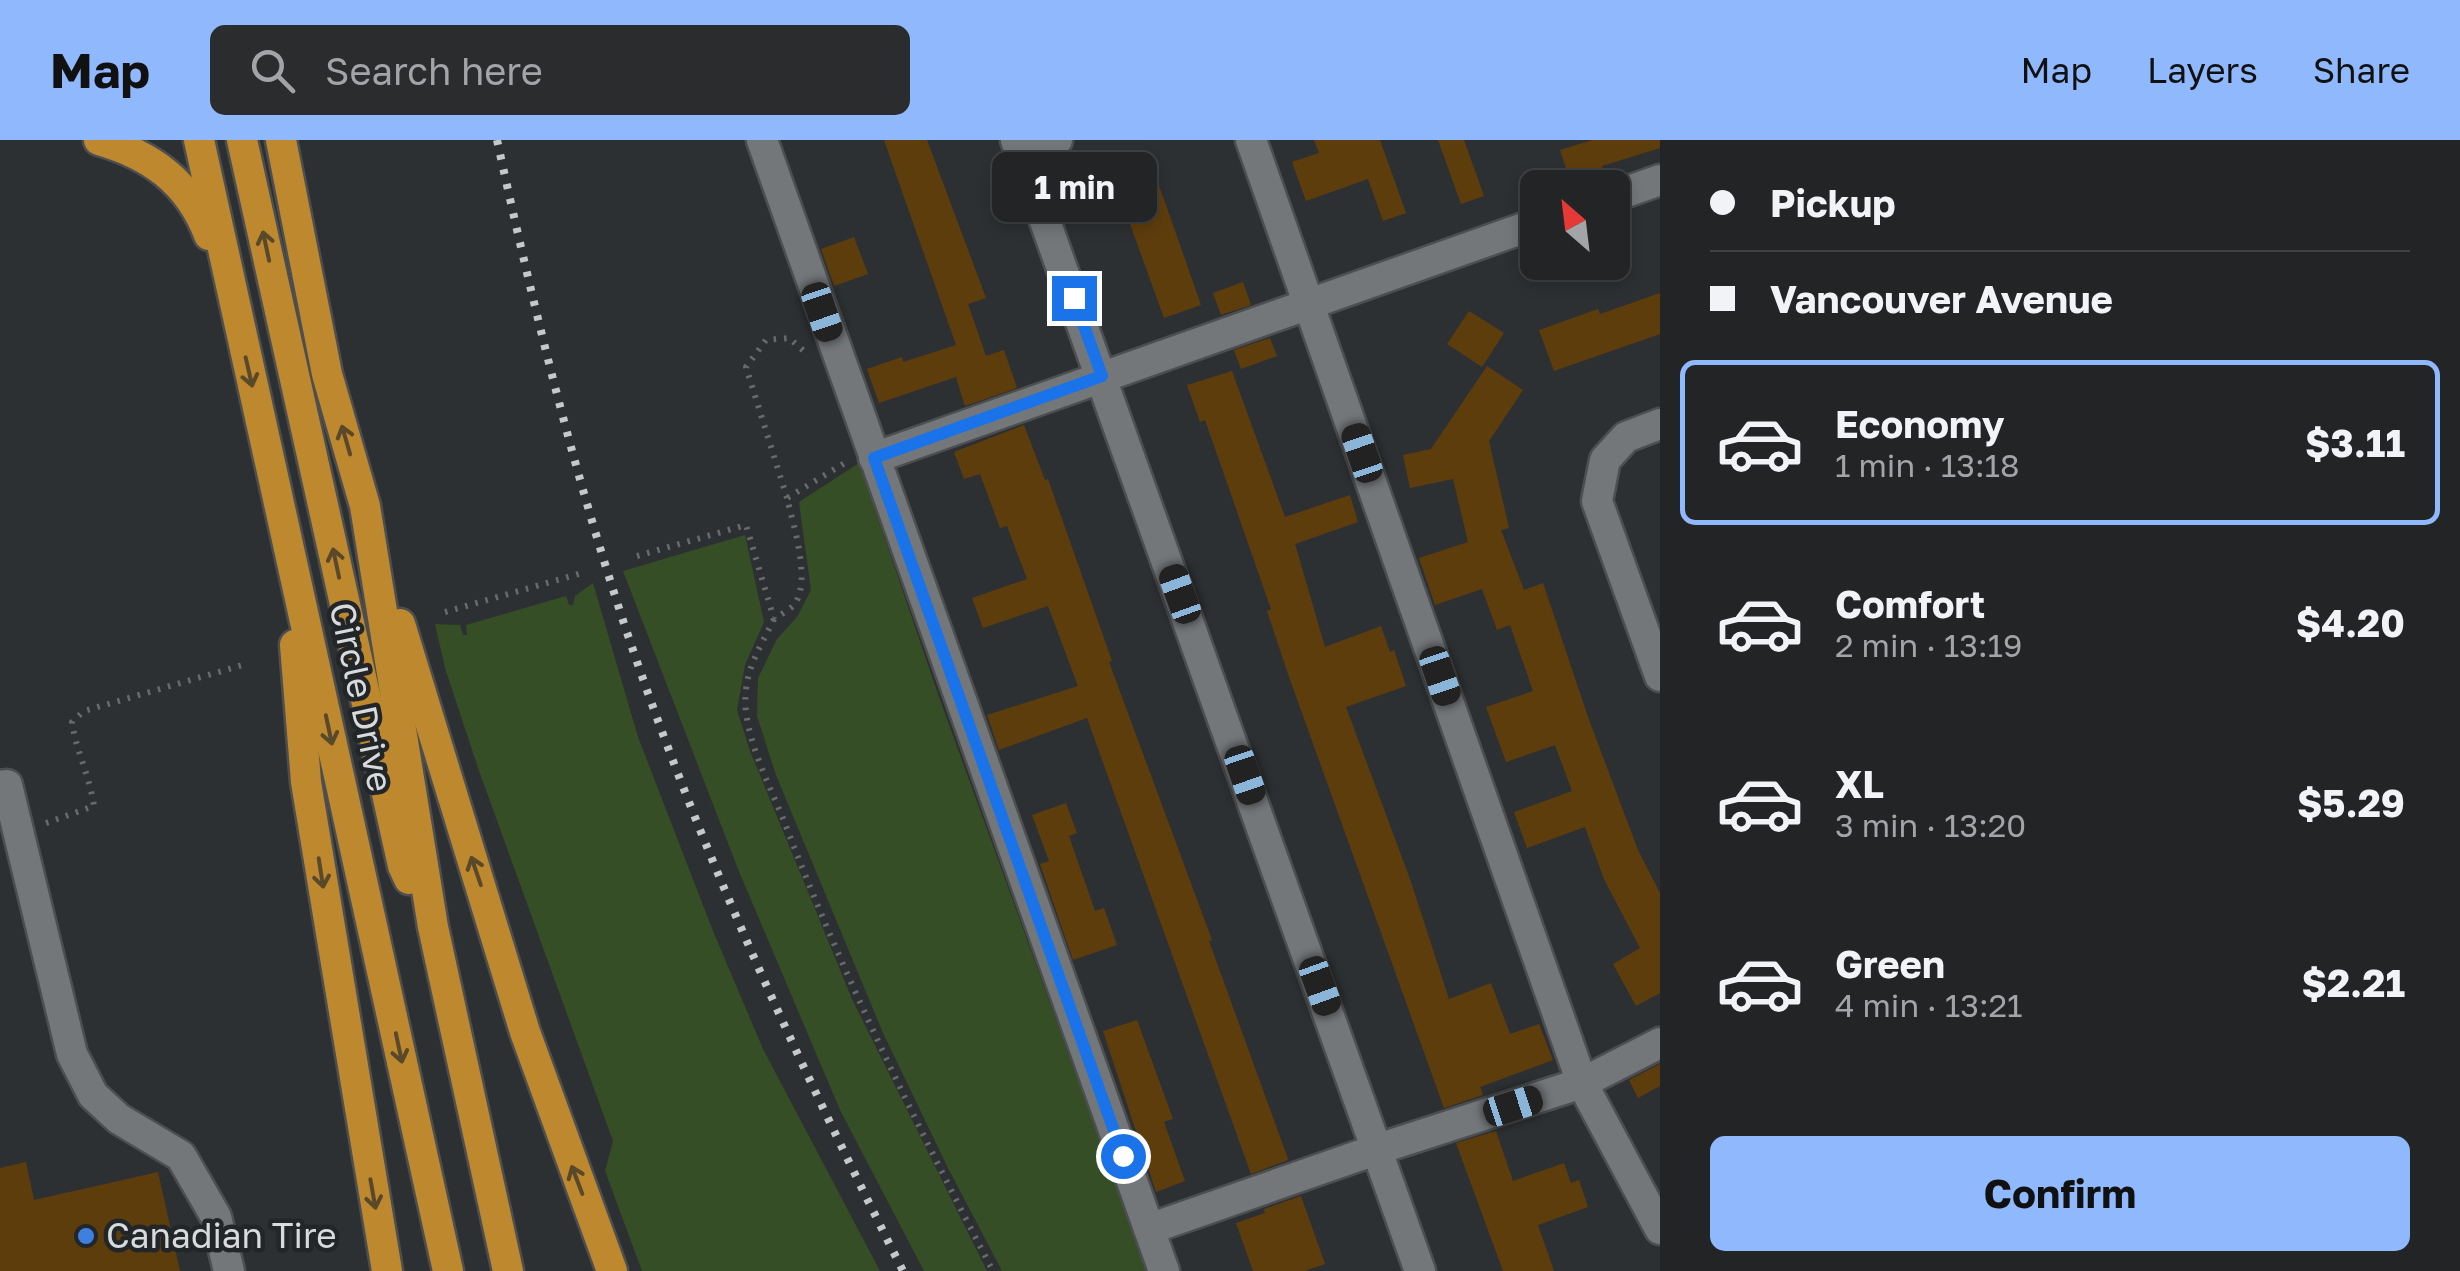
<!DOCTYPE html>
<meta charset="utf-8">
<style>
:root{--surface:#222426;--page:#2a2c2e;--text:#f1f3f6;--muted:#a2a4a7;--line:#3f4143;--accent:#8fb8fd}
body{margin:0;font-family:"Golos Text",sans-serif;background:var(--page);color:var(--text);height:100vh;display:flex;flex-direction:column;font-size:38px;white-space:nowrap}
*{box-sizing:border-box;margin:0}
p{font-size:32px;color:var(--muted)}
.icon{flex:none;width:55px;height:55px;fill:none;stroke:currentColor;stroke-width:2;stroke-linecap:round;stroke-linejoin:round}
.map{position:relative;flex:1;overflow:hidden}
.drawer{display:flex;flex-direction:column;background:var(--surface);width:800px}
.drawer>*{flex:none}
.hud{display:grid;align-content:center;height:220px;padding:0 50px;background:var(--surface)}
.needle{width:65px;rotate:332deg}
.buttons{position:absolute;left:1520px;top:30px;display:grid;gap:20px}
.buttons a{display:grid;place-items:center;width:110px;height:110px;border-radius:15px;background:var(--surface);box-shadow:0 5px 15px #0003,0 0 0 2px var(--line);font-size:50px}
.end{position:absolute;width:45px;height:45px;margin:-22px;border:12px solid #1a73e8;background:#fff;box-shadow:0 0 0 5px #fff}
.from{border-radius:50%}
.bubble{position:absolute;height:70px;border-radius:15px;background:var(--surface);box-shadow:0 5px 15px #0003,0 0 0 2px var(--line);font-size:32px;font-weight:700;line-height:70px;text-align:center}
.car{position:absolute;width:30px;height:60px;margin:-30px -15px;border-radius:12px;box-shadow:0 0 8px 2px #0007;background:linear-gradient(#222 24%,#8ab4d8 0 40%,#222 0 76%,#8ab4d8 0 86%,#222 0)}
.hud b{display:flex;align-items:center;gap:35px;height:95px;font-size:38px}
.hud b+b{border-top:2px solid var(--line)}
.hud i{width:25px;height:25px;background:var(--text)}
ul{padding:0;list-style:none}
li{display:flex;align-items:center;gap:30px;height:165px;margin:0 20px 15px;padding:0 30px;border:5px solid transparent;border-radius:15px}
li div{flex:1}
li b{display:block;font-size:38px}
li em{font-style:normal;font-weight:700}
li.on{border-color:var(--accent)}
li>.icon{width:90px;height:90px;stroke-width:1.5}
.primary-button{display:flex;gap:20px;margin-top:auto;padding:20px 50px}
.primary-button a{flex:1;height:115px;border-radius:15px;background:var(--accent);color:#111;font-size:40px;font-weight:700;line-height:115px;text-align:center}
header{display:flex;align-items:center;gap:60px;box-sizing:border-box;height:140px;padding:0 50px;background:var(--accent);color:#111}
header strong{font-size:48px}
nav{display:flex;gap:55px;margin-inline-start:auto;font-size:35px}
.search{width:700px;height:90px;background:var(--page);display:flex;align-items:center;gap:25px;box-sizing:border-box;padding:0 35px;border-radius:15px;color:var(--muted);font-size:38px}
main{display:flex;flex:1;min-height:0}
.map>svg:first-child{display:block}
.green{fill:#354e26}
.building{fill:#5e3d0d}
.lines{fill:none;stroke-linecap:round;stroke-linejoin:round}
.minor-casing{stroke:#4c4e50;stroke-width:35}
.highway-casing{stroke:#4c4e50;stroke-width:35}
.path{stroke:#686a6c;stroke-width:6;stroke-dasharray:2.5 8;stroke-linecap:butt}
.minor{stroke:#74777a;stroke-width:30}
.highway{stroke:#bd882e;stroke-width:30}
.rail{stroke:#c6c8ca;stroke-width:8;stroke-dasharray:5 10;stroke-linecap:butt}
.oneway{stroke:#59482a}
.route{stroke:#1a73e8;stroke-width:12}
.shop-dot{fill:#3f7fe0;stroke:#232628;stroke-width:4}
.labels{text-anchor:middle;stroke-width:9;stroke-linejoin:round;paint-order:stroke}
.street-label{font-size:35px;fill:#d8dadc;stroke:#232628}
.poi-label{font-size:35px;fill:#d8dadc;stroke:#232628;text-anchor:start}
</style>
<header>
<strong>Map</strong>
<div class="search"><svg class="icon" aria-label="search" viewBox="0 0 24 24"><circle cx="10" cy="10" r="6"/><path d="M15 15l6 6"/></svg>Search here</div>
<nav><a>Map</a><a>Layers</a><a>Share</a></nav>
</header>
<main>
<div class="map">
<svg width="1660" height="1131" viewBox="0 0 1660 1131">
<rect width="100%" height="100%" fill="#2d3032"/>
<!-- green -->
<g class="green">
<path d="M859 323 938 554 1147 1131H1002L948 1028 883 893 776 635 757 576 758 538 777 499 797 477 811 450 799 362Z"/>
<path d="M745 395 764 482 745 525 737 570 750 611 852 859 987 1131H924L840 970 738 729 623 431Z"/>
<path d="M593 443 638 597 713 791 763 909 880 1131H642L605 1031 613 1001 478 628 445 528 435 484 460 485 463 495H467L466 485 566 456 569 465H573L575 456Z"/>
</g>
<!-- building -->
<g class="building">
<path d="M884 0H927L986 158 968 164 986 216 1004 210 1017 248 965 266 956 237 879 263 867 229 902 217 903 222 956 205Z"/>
<path d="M1314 0H1380L1406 73 1383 81 1368 39 1306 61 1292 22 1319 13Z"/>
<path d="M1438 0H1464L1484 56 1461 64Z"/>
<path d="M1592 0H1660V8L1602 26 1603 32 1571 43 1560 10Z"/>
<path d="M1154 31 1201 165 1164 178 1116 45Z"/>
<path d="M854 97 868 134 834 146 821 109Z"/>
<path d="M1243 142 1251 165 1221 175 1213 153Z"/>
<path d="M1660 153V194L1554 231 1539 190 1598 169 1600 174Z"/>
<path d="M1469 171 1504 193 1482 227 1447 204Z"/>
<path d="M1270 198 1277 216 1241 229 1234 210Z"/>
<path d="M1487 226 1523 250 1489 301 1509 388 1501 390 1524 450 1543 443 1588 577 1638 710 1660 753V853L1636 866 1613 824 1640 808 1604 739 1585 687 1527 708 1514 672 1572 651 1555 605 1506 622 1486 567 1533 551 1510 485 1497 490 1482 449 1435 465 1419 418 1468 402 1453 339 1410 348 1403 315 1431 309Z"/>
<path d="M1232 231 1285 377 1350 355 1358 382 1295 404 1325 507 1381 486 1390 512 1394 510 1406 546 1346 567 1410 739 1449 859 1491 843 1510 894 1539 884 1553 920 1480 947 1483 955 1444 968 1288 534 1267 471 1271 469 1205 280 1200 282 1187 245Z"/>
<path d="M1024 285 1045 340 1048 339 1112 521 1109 522 1212 800 1209 801 1287 1016 1288 1020 1251 1034 1087 578 999 610 987 575 1078 546 1048 466 983 488 972 458 1027 439 1007 386 1000 388 980 334 964 339 954 312Z"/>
<path d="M1066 663 1077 693 1069 696 1095 771 1104 768 1117 805 1073 820 1040 724 1049 721 1032 675Z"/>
<path d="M1137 880 1173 979 1164 982 1185 1041 1156 1052 1103 891Z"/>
<path d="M1660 924V946L1638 958 1629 940Z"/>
<path d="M1496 991 1513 1041 1564 1023 1571 1043 1579 1040 1588 1067 1538 1085 1554 1131H1503L1456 1003Z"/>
<path d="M26 1022 34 1060 158 1032 180 1131H0V1028Z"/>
<path d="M1301 1056 1325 1124 1305 1131H1253L1236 1083 1265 1073 1264 1069Z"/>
</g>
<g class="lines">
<!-- minor casing -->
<g class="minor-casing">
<g id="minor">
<path d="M762 0 1164 1131"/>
<path d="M1016 0 1420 1131"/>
<path d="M1251 0 1582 943 1660 1089"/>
<path d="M1021 13 1057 0"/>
<path d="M1612 57 1660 40"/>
<path d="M1660 284 1626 297 1605 320 1597 361 1660 536"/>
<path d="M874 318 1538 83"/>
<path d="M0 646 7 645 72 914 93 955 119 979 181 1016 216 1077 229 1131"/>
<path d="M1149 1089 1378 1009 1582 943 1660 903"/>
</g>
</g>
<!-- highway casing -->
<g class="highway-casing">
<g id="highway">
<path d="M99 0C151 15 189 42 209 95"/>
<path d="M199 0 448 1131"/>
<path d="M242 0 403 726 409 739"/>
<path d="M281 0 327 234 365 366 433 787 508 1131"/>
<path d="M400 484 525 892 612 1131"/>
<path d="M295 505 306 642 387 1131"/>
</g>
</g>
<!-- path -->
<g class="path">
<path d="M787 358 746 227 766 200 789 198 806 213"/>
<path d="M637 416 746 385 774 479C780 475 789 470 794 465 812 442 793 384 787 358L848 321"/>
<path d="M445 472 582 433"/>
<path d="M774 479C763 502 748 525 746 550 741 591 769 644 784 681 843 836 916 984 993 1131"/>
<path d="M46 683 94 666C90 637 76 611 72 582L84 571 246 524"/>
</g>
<!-- minor -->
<use href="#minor" class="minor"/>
<!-- highway -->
<use href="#highway" class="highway"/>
<!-- rail -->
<path class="rail" d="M497 0C531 156 568 310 617 462 692 694 794 914 903 1131"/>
</g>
<!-- one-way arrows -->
<defs><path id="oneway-shaft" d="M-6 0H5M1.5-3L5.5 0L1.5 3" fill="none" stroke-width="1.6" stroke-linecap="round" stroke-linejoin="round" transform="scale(2.5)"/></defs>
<g class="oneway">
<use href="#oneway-shaft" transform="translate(266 106) rotate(-102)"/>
<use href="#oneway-shaft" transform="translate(249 232) rotate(77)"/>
<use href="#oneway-shaft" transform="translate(346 300) rotate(-106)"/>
<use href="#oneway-shaft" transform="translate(336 423) rotate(-102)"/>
<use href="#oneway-shaft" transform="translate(329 590) rotate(78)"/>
<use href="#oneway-shaft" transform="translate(476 731) rotate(-109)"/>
<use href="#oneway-shaft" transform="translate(321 733) rotate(81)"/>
<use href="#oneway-shaft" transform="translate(399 908) rotate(78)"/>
<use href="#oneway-shaft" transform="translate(577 1040) rotate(-111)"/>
<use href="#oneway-shaft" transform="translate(373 1054) rotate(80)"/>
</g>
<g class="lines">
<!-- route -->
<path class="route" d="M1074 158 1102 236 874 318 1123 1016"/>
</g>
<!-- markers -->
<circle class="shop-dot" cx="86" cy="1096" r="10"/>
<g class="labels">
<!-- street labels -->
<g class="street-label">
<text transform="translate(361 557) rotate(78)" y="12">Circle Drive</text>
</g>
<!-- poi labels -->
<g class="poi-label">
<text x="106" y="1108">Canadian Tire</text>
</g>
</g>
</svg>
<div class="buttons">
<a><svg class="needle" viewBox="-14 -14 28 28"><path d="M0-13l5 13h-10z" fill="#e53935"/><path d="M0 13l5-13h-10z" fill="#a2a4a7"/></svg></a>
</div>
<i class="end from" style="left:1123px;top:1016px"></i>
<i class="end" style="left:1074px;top:158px"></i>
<div class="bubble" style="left:992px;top:12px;width:165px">1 min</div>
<i class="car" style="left:822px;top:172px;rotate:161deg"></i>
<i class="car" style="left:1362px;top:313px;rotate:341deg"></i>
<i class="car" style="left:1180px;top:454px;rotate:340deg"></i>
<i class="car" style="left:1440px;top:536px;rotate:161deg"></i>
<i class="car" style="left:1245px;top:635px;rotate:161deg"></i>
<i class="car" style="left:1320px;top:846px;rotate:160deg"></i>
<i class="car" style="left:1513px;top:966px;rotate:72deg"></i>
</div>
<section class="drawer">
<div class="hud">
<b><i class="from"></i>Pickup</b>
<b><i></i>Vancouver Avenue</b>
</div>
<ul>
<li class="on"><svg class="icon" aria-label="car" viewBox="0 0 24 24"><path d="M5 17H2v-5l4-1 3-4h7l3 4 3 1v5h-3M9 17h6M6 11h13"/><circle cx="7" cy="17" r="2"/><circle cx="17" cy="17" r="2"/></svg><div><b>Economy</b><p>1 min · 13:18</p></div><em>$3.11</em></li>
<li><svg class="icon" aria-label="car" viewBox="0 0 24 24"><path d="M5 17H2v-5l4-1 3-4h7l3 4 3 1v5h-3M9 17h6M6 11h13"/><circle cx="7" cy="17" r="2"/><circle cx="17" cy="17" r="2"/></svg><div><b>Comfort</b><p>2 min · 13:19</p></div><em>$4.20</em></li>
<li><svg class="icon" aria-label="car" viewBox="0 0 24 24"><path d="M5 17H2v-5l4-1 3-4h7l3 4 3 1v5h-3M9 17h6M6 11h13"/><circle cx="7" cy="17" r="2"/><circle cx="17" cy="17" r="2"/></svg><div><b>XL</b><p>3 min · 13:20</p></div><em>$5.29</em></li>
<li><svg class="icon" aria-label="car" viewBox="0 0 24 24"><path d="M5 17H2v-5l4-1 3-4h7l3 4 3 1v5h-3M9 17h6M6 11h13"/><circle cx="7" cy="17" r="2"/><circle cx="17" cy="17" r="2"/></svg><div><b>Green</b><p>4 min · 13:21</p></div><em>$2.21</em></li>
</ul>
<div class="primary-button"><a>Confirm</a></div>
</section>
</main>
